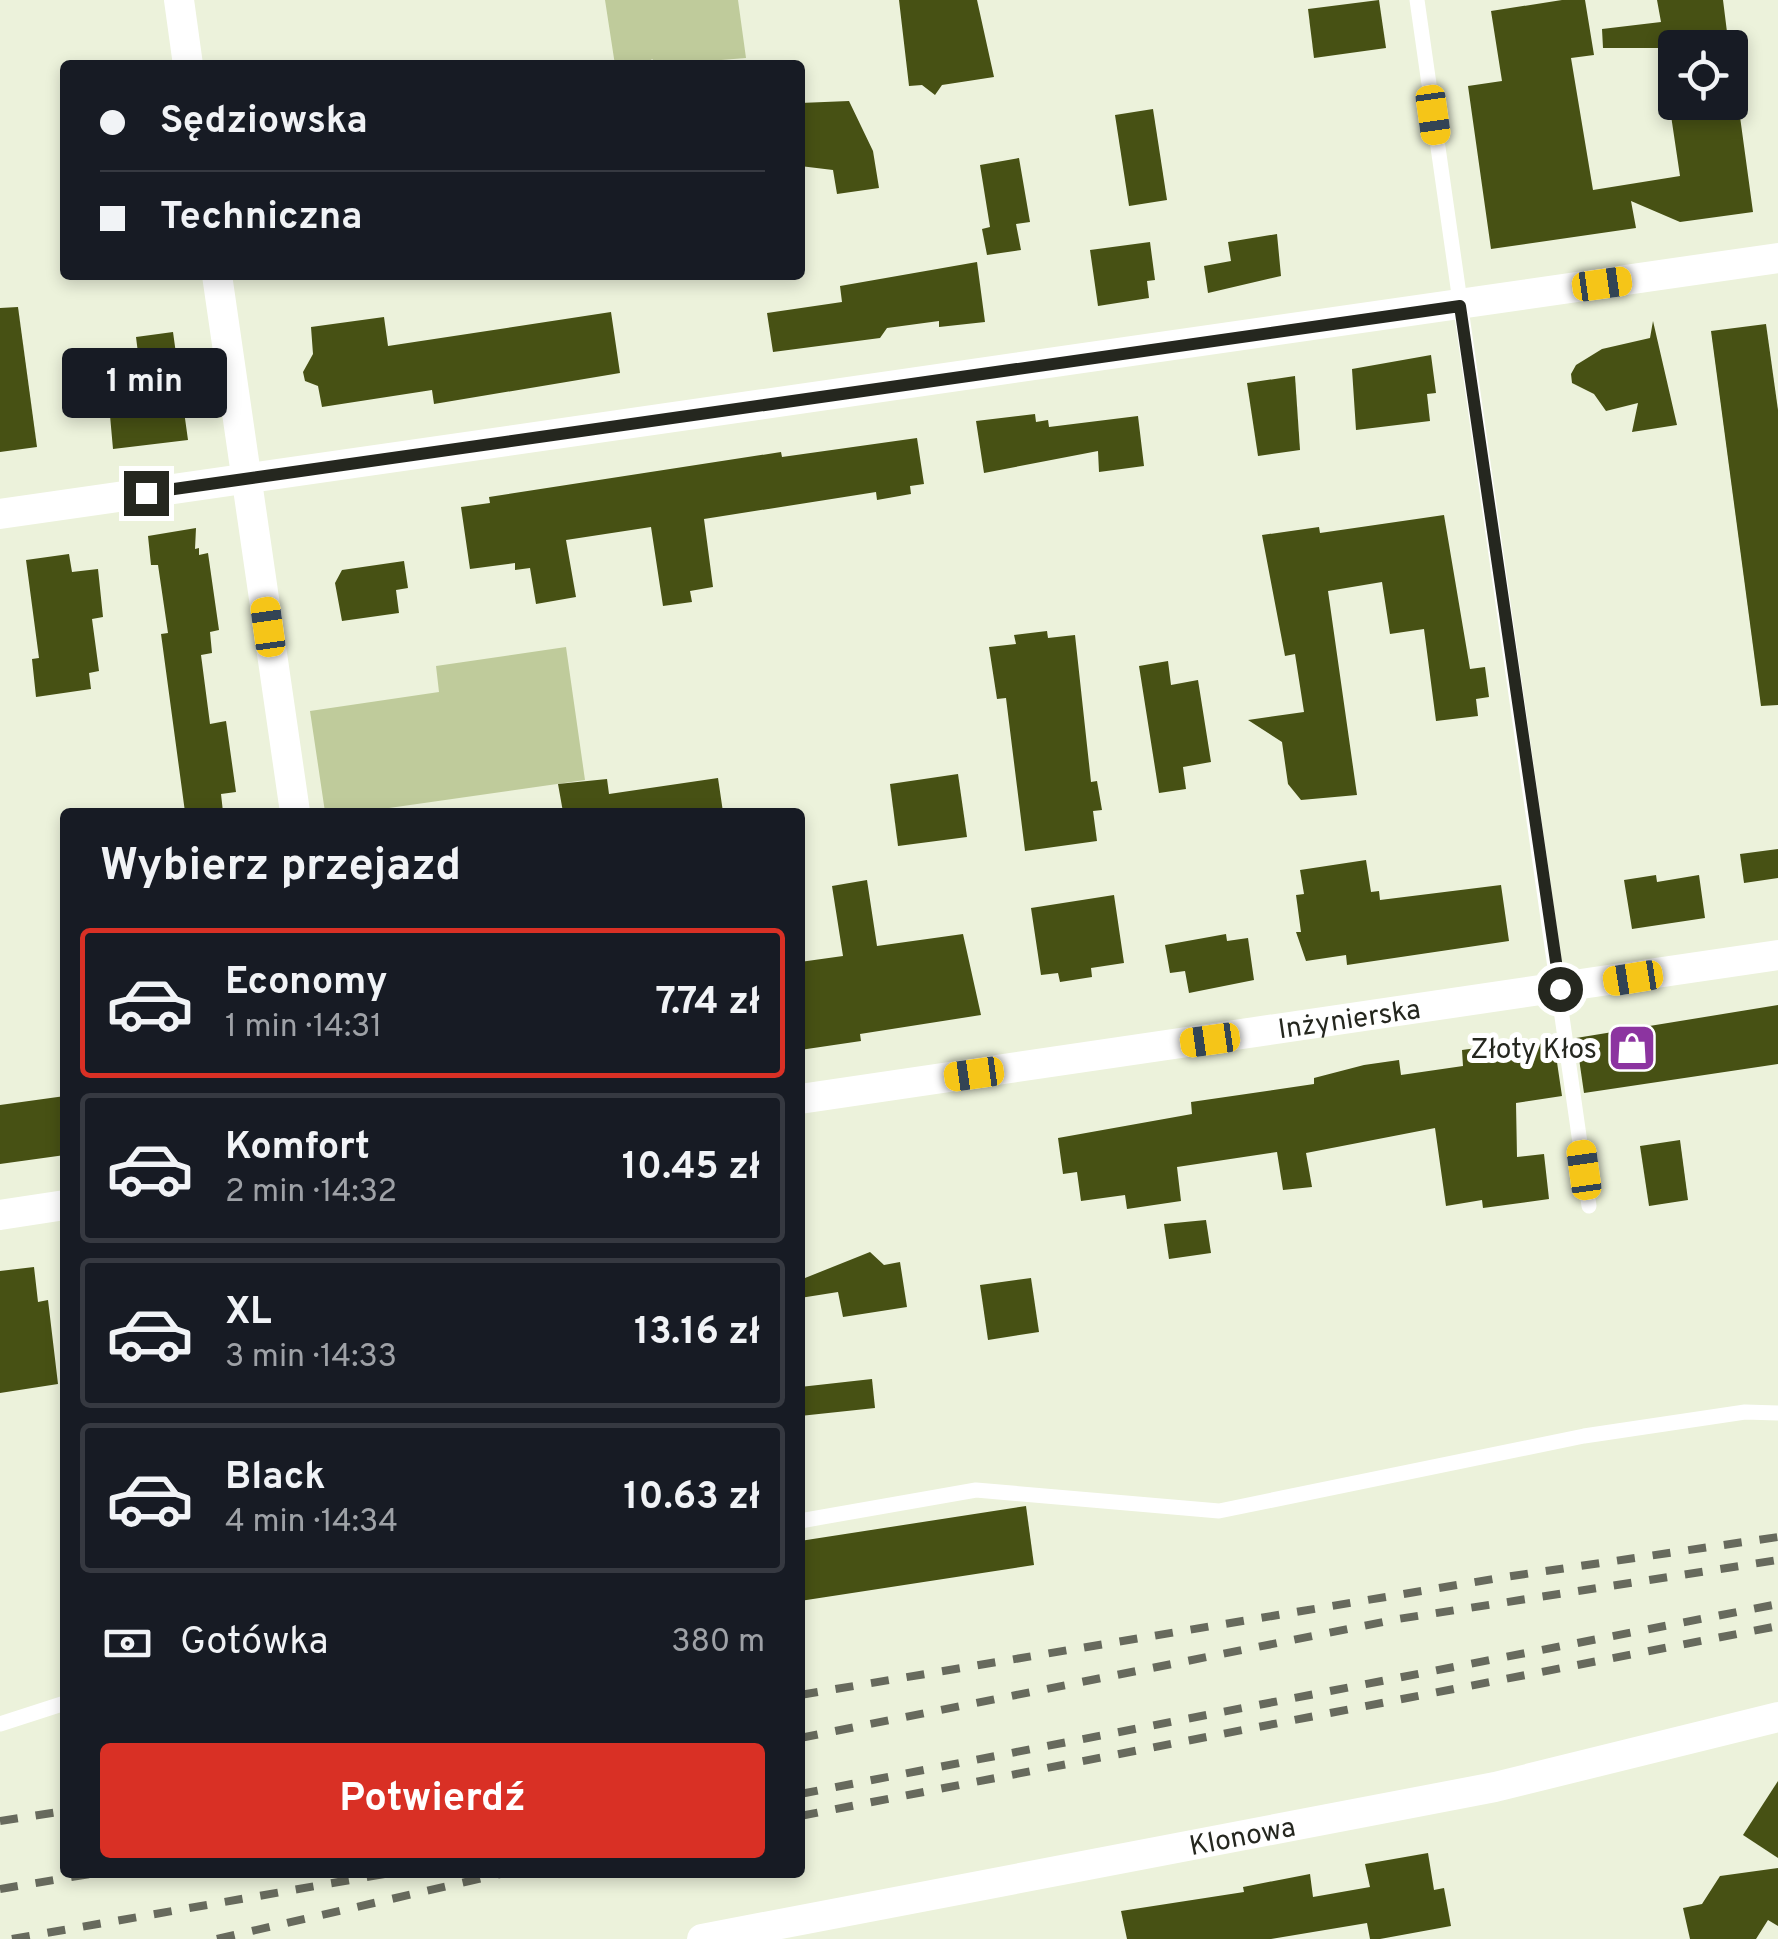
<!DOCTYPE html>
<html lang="pl">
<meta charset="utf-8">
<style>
:root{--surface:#171b24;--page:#20242c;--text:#f1f3f6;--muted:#9ea1a6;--line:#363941;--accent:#d93025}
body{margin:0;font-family:Overpass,sans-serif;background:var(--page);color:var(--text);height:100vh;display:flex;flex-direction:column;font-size:38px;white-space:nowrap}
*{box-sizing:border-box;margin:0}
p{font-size:32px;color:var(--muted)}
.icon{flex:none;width:55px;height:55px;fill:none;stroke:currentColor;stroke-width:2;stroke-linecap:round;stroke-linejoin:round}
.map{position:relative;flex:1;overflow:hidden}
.panel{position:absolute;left:60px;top:808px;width:745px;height:1070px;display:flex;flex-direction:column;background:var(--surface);border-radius:10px;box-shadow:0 5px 15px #0003}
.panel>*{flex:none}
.banner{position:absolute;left:60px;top:60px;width:745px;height:220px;border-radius:10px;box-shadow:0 5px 15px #0003;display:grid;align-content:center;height:220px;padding:0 40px;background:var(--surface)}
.tools{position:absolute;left:1658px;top:30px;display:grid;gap:20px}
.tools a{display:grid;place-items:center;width:90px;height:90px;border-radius:10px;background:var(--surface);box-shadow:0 5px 15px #0003;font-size:50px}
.end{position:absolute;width:45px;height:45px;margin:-22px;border:12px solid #25271f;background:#fff;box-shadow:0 0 0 5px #fff}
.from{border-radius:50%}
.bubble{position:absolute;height:70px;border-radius:10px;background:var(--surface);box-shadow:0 5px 15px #0003;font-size:32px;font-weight:700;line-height:70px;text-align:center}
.car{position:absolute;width:30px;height:60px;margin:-30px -15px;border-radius:12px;box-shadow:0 0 8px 2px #0007;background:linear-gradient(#f5c518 24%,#345 0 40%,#f5c518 0 76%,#345 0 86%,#f5c518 0)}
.banner b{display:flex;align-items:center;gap:35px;height:95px;font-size:38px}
.banner b+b{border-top:2px solid var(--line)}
.banner i{width:25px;height:25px;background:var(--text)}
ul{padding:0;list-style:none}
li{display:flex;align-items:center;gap:30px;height:150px;margin:0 20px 15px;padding:0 20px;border:5px solid var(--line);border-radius:10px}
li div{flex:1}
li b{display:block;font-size:38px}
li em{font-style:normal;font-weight:700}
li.active{border-color:var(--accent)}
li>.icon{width:90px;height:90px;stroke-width:1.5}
h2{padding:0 40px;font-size:45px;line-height:120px}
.pay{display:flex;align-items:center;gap:25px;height:110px;padding:0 40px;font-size:38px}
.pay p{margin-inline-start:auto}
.button{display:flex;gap:20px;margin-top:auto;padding:20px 40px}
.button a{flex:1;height:115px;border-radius:10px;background:var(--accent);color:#fff;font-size:40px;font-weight:700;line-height:115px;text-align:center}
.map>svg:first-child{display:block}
.green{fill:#bfcb9b}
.building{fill:#475114}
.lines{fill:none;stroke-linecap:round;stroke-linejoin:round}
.service{stroke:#fff;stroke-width:15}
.minor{stroke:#fff;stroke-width:30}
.rail{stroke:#676a5d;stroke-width:8;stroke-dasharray:18 18;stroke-linecap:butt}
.route{stroke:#25271f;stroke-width:12}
.labels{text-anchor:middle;stroke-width:10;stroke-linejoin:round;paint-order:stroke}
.street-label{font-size:28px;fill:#25271f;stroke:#fff}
.poi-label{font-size:28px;fill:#25271f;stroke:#fff;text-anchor:end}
</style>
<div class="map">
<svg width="1778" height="1939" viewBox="0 0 1778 1939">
<rect width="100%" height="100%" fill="#ecf2db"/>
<!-- green -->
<g class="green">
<path d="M605 0H738L746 58 659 65 652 59 646 65H615Z"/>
<path d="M566 647 585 780 361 812H325L310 711 439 692 436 666Z"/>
</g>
<!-- building -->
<g class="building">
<path d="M899 0H977L994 77 942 85 935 95 922 85 909 86Z"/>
<path d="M1379 0 1386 48 1314 58 1308 9Z"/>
<path d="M1562 0H1585L1594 55 1571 58 1593 190 1680 176 1669 102H1738L1753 212 1680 222 1631 201 1636 228 1491 249 1468 86 1502 81 1491 11Z"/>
<path d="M1657 0H1723L1729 48H1603L1602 29 1661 22Z"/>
<path d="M849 101 873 151 879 188 837 194 833 170 800 166V103Z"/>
<path d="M1153 109 1167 200 1129 206 1115 115Z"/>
<path d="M1019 158 1030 222 1016 224 1021 250 987 255 982 229 990 227 980 165Z"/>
<path d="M1277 234 1281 276 1208 293 1204 266 1231 261 1228 242Z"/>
<path d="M1150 242 1155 280 1147 281 1149 298 1098 306 1090 250Z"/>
<path d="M977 262 985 322 939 327V321L887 328 880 338 773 352 767 313 842 302 840 286Z"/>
<path d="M18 307 37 447 0 452V308Z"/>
<path d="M611 312 620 373 434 404 432 390 322 407 318 386 305 381 303 372 313 354 311 327 384 317 388 346Z"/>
<path d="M1653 321 1677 425 1632 432 1638 403 1606 411 1594 394 1572 383 1571 374 1576 365 1602 349 1650 338Z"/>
<path d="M1766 324 1778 410V705L1761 706 1711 331Z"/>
<path d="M173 332 188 440 113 449 107 382 141 377 136 337Z"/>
<path d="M1431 355 1436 393 1427 394 1430 421 1356 430 1352 369Z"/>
<path d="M1295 376 1300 450 1258 456 1247 383Z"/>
<path d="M1035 414 1036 422 1048 420 1049 427 1138 416 1144 466 1099 472 1098 451 984 473 976 421Z"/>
<path d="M917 438 924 484 910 486 911 494 877 500 876 492 704 519 713 587 690 591 692 602 663 606 651 527 566 540 576 597 536 604 530 568 515 570V563L470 569 461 507 490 503 489 497 781 452 782 457Z"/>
<path d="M1444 515 1470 669 1485 667 1489 697 1476 699 1478 716 1436 721 1424 629 1390 634 1382 582 1328 591 1357 795 1301 800 1288 784 1282 742 1248 720 1304 712 1295 654 1285 656 1262 535 1319 527 1320 533Z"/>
<path d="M196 528 195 549 199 548V555L208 553 219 630 210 632 212 653 201 655 210 724 226 721 236 792 221 794 223 812H185L161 634 168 633 158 565H151L148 536Z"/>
<path d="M69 554 72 572 98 569 103 617 92 619 99 671 89 673 91 689 36 697 32 659 39 658 26 560Z"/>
<path d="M404 561 408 588 396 590 399 613 342 621 335 583 342 570Z"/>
<path d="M1047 631 1048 638 1075 635 1091 782 1097 781 1102 810 1093 811 1097 841 1025 851 1006 698 997 699 989 647 1016 644 1014 635Z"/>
<path d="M1168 661 1171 685 1198 680 1211 762 1183 767 1186 789 1159 793 1139 666Z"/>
<path d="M958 774 967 837 898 846 890 784Z"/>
<path d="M718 778 723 812H563L558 784 607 779 609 794Z"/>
<path d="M1778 849V878L1744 883 1740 854Z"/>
<path d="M1366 860 1371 892 1379 891 1380 900 1501 885 1509 941 1347 965 1346 955 1306 961 1296 932H1301L1296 895 1304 894 1300 870Z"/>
<path d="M1656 875 1657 882 1699 875 1705 918 1632 929 1624 880Z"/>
<path d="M867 880 877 946 963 934 981 1015 860 1034 861 1041 800 1050V962L843 956 832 886Z"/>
<path d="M1114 895 1124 963 1091 968 1092 977 1060 982 1058 973 1041 975 1031 908Z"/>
<path d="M1226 934 1227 941 1248 938 1254 980 1189 993 1185 971 1170 973 1165 945Z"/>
<path d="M1778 1005V1064L1584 1093 1576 1038Z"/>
<path d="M1537 1040 1538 1044 1554 1042 1562 1096 1516 1103 1517 1157 1544 1154 1549 1199 1483 1208 1482 1200 1446 1206 1435 1128 1306 1153 1312 1187 1283 1190 1277 1152 1177 1167 1181 1201 1127 1209 1125 1195 1081 1201 1077 1172 1063 1174 1058 1138 1192 1114 1191 1102 1314 1084V1078L1364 1065 1399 1060 1401 1075 1463 1066 1462 1050Z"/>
<path d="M65 1096V1155L0 1164V1105Z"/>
<path d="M1680 1140 1688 1200 1649 1206 1640 1146Z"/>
<path d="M1206 1220 1211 1253 1169 1259 1164 1224Z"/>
<path d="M870 1252 884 1265 900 1262 907 1307 843 1317 838 1292 800 1298V1280Z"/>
<path d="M34 1267 38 1302 48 1300 58 1384 0 1393V1271Z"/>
<path d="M1031 1278 1039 1332 988 1340 980 1285Z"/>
<path d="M872 1379 875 1408 800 1416V1387Z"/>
<path d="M1026 1506 1034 1565 800 1601V1541Z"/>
<path d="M1778 1781V1858L1743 1835Z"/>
<path d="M1428 1853 1434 1890 1444 1888 1451 1926 1380 1939H1370L1367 1923 1271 1939H1127L1121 1911 1244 1892 1243 1887 1310 1874 1313 1897 1370 1887 1365 1864Z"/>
<path d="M1778 1868V1926L1768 1920 1756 1939H1690L1683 1908 1702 1904 1720 1876Z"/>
</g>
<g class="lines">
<!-- service -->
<g class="service">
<path d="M1417 0 1589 1206"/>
<path d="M800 1521 976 1490 1219 1511 1584 1436 1745 1412 1778 1413"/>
<path d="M0 1724 65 1703"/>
</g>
<!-- minor -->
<g class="minor">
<path d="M179 0 188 65"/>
<path d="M217 275 295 812"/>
<path d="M0 514 1778 258"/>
<path id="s1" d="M800 1099 1778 955"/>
<path d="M0 1215 65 1205"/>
<path id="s2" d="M702 1939 1495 1787 1778 1717"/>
</g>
<!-- rail -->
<g class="rail">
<path d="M800 1695 1505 1577 1778 1537"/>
<path d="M800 1738 1398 1619 1778 1560"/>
<path d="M800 1794 1778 1604"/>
<path d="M800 1816 1778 1626"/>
<path d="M0 1821 65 1811"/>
<path d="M0 1889 102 1872"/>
<path d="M12 1939 396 1872"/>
<path d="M217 1939 509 1872"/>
</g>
</g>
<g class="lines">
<!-- route -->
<path class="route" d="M146 493 1460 306 1560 989"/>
</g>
<!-- icons -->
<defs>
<g id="shop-square" transform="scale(2.5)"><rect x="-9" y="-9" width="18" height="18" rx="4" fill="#8c34a0" stroke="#fff"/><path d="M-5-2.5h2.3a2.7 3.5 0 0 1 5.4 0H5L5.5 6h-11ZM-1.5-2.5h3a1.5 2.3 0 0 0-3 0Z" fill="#fff"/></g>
</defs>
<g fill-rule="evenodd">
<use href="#shop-square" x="1632" y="1048"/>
</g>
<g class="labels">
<!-- street labels -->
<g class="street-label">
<text dy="10" stroke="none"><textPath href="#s1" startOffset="555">Inżynierska</textPath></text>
<text dy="10" stroke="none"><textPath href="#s2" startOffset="550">Klonowa</textPath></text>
</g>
<!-- poi labels -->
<g class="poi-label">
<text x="1597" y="1058">Złoty Kłos</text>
</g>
</g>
</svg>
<div class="tools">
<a><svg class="icon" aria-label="locate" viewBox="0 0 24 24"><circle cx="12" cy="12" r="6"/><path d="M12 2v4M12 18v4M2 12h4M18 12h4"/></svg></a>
</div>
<i class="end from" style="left:1560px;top:989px"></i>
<i class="end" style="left:146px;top:493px"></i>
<div class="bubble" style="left:62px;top:348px;width:165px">1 min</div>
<i class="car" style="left:1433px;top:115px;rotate:172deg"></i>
<i class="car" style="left:1602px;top:284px;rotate:82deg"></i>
<i class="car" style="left:268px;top:627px;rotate:352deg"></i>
<i class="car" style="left:1633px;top:978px;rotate:261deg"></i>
<i class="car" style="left:1210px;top:1040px;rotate:262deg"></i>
<i class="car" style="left:974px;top:1074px;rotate:262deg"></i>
<i class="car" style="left:1584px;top:1170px;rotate:352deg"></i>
<div class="banner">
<b><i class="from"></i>Sędziowska</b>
<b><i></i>Techniczna</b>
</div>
<section class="panel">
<h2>Wybierz przejazd</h2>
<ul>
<li class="active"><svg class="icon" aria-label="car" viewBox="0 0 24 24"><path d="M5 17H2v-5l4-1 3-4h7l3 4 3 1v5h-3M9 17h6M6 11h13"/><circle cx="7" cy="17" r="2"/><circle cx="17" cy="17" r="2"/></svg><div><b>Economy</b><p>1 min · 14:31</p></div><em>7.74 zł</em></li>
<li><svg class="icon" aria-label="car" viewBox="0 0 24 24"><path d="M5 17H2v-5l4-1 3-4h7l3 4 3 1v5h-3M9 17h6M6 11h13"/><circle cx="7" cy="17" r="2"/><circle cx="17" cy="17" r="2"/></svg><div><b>Komfort</b><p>2 min · 14:32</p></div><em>10.45 zł</em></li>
<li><svg class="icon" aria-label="car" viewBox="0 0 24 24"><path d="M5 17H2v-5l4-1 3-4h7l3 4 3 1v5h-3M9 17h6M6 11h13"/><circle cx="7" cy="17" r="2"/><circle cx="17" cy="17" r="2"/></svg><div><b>XL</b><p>3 min · 14:33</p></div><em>13.16 zł</em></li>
<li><svg class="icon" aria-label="car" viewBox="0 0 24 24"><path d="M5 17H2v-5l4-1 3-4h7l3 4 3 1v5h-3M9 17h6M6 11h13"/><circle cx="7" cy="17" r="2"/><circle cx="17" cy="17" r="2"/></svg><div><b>Black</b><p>4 min · 14:34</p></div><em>10.63 zł</em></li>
</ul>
<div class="pay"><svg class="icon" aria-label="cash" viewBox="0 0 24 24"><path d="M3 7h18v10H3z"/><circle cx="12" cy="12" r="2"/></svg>Gotówka<p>380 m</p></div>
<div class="button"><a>Potwierdź</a></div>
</section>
</div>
